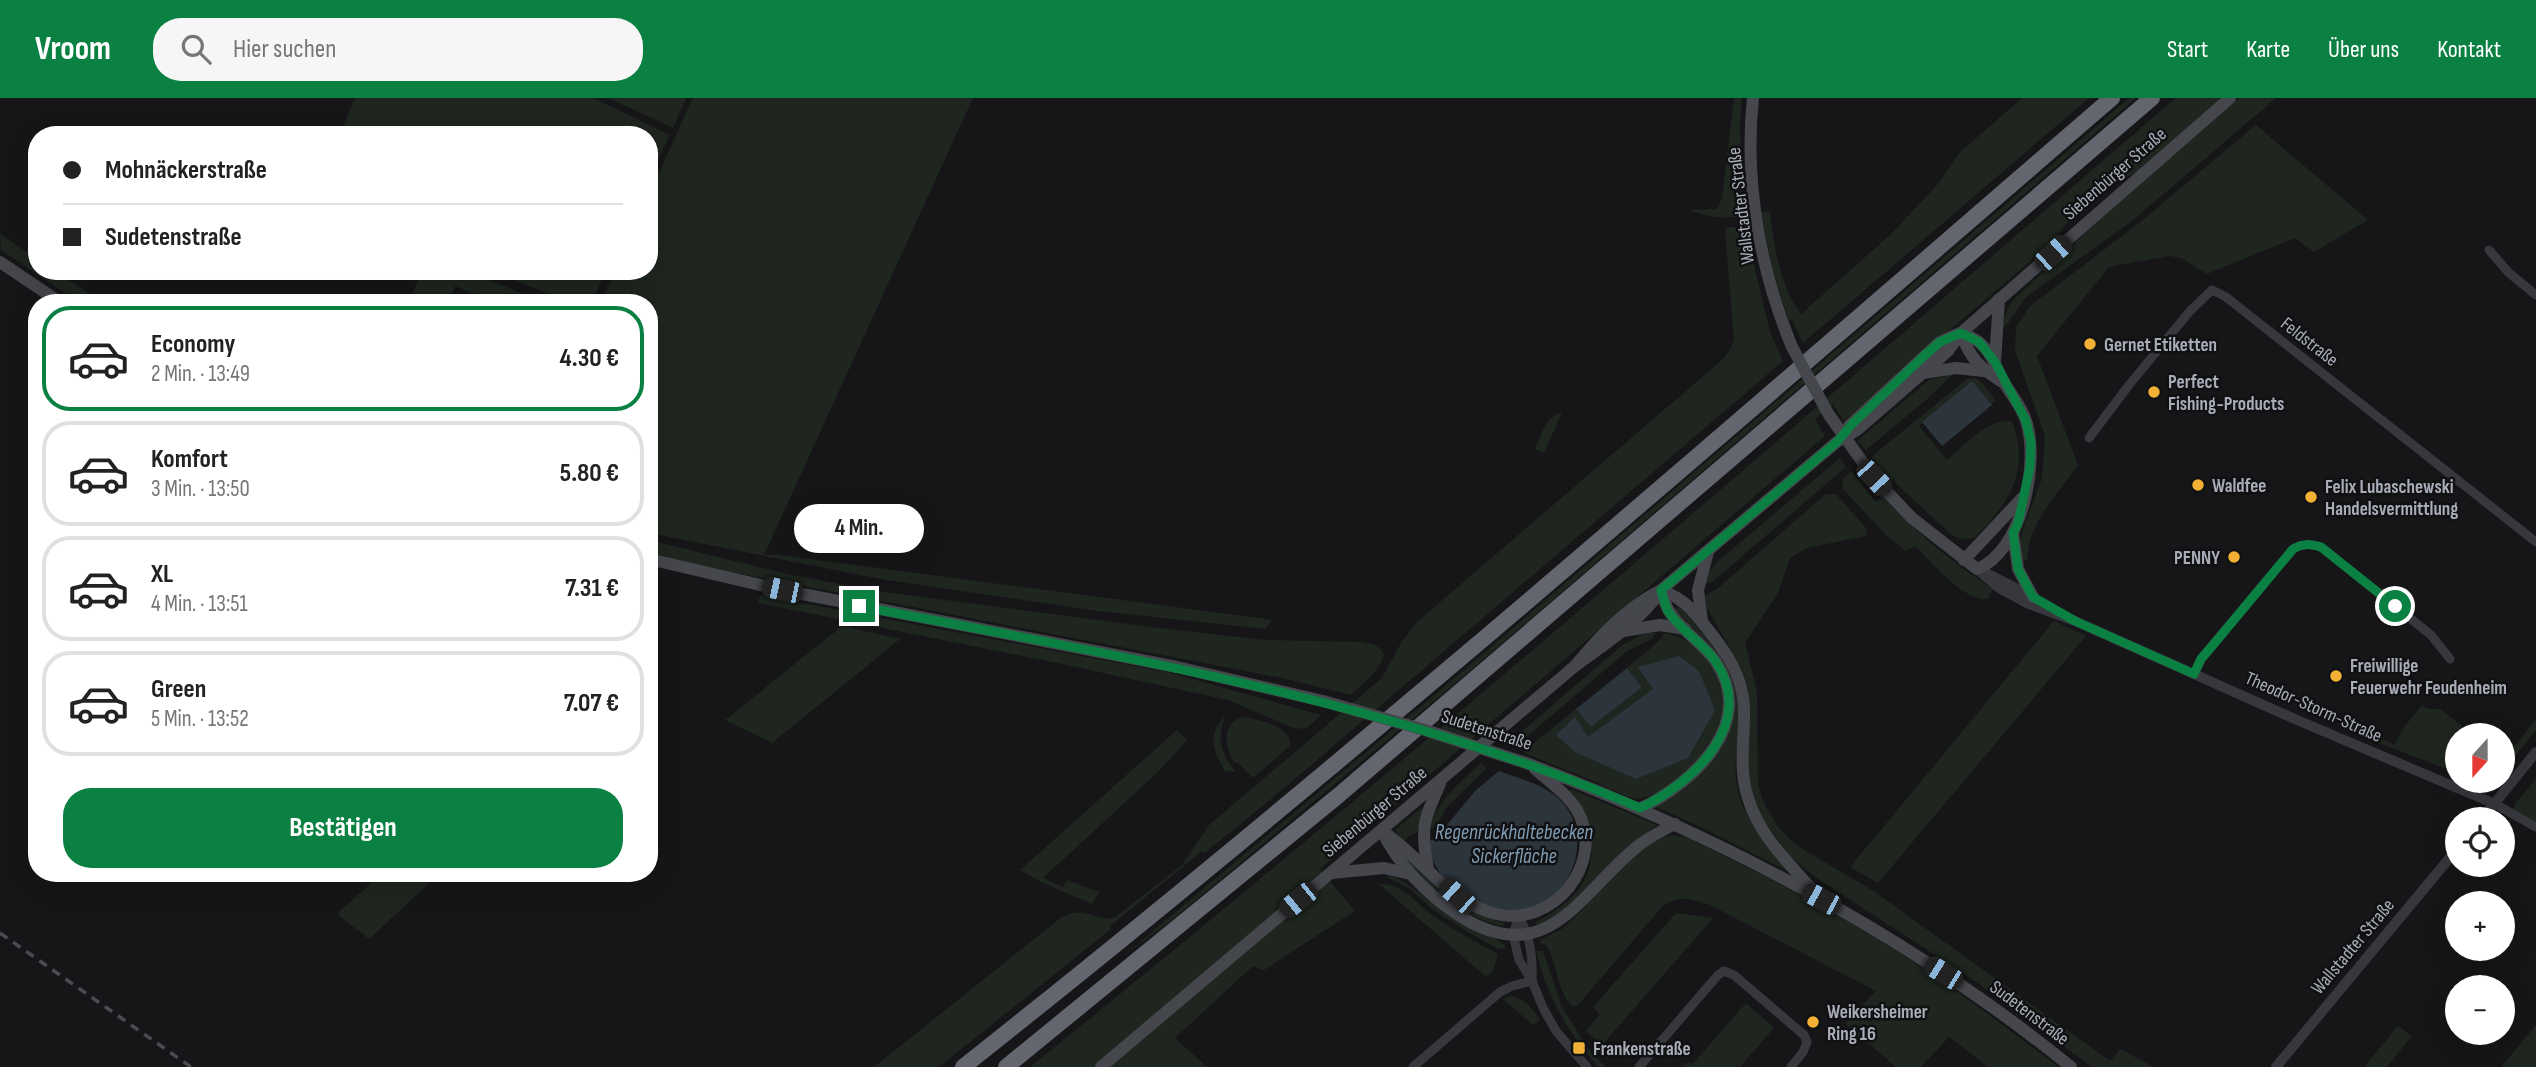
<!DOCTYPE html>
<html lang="de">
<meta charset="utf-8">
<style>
:root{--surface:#fff;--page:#f6f6f6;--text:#222;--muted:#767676;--line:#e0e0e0;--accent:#0b8043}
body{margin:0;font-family:"Sofia Sans Condensed",sans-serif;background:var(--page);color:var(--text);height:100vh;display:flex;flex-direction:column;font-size:26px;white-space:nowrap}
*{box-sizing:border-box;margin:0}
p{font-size:23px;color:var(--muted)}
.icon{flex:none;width:38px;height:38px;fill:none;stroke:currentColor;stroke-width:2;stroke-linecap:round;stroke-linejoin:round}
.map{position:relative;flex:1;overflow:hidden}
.details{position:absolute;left:28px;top:196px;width:630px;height:588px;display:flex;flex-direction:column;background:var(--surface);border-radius:28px;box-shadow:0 7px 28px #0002}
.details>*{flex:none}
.top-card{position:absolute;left:28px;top:28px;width:630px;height:154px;border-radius:28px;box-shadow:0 7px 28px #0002;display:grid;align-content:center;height:154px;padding:0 35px;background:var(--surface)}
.needle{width:46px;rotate:201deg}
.controls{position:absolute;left:2445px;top:625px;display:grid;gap:14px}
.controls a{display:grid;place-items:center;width:70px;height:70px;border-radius:50%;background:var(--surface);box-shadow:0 7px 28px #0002;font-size:35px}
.end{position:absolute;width:32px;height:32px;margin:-16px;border:9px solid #0b8043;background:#fff;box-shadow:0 0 0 4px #fff}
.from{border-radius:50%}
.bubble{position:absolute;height:49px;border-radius:24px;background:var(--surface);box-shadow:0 7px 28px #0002;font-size:23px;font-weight:700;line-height:49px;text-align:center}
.car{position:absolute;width:21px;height:42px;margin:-21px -10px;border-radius:9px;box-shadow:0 0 5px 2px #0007;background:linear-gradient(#222 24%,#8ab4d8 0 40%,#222 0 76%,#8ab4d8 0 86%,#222 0)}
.top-card b{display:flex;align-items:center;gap:24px;height:66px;font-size:26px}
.top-card b+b{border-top:2px solid var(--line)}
.top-card i{width:18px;height:18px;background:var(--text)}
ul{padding:12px 0 0;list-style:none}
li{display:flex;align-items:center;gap:21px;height:105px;margin:0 14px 10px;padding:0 21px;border:4px solid var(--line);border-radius:28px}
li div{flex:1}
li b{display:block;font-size:26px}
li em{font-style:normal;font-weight:700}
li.selected{border-color:var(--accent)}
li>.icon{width:63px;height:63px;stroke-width:1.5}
.button{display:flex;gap:14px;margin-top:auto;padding:14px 35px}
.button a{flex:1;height:80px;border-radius:28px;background:var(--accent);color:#fff;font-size:28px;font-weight:700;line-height:80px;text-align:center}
header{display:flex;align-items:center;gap:42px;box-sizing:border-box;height:98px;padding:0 35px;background:var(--accent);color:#fff}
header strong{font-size:33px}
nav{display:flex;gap:38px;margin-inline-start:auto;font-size:24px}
.search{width:490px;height:63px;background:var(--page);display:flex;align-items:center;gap:18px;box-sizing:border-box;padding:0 24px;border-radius:28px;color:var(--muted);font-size:26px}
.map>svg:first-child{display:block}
.green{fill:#1e261f}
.water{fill:#2c353c}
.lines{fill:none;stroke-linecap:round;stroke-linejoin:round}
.minor{stroke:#37383d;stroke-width:9}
.tertiary{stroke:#37383d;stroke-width:10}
.secondary{stroke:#45474d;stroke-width:12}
.motorway{stroke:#63666e;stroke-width:16}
.rail{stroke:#4a4c52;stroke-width:3.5;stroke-dasharray:9 7;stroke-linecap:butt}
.secondary-bridge{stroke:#45474d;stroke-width:12}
.route{stroke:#0b8043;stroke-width:9}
.poi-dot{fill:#f2b134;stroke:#111113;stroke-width:2.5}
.labels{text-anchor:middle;stroke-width:5;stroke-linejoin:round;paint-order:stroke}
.street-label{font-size:19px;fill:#a8adb8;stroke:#111113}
.poi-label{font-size:19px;font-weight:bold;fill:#a8adb8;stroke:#111113;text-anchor:start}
.water-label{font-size:21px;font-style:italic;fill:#7f9bb3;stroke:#111113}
</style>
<header>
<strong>Vroom</strong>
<div class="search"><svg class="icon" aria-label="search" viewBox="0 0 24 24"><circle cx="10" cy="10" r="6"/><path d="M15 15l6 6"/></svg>Hier suchen</div>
<nav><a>Start</a><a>Karte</a><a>Über uns</a><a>Kontakt</a></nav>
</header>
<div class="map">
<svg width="2536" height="969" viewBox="0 0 2536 969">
<rect width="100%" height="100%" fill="#161618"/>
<!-- green -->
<g class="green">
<path d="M355 0H593L670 37 649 80V37H339Z"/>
<path d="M608 0H686L673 30Z"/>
<path d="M693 0H973L764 457H780L1273 522 1265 531 1098 513 886 482 649 435V205H601L615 173H649V96Z"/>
<path d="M1734 0H1742L1740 24 1743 117C1724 122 1708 119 1689 112L1717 111 1722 100Z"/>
<path d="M2022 0H2089L1803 245 1792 222 1789 223 1774 179 1761 114 1770 113C1774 148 1780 188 1801 216L1890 137 1938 86 1959 55Z"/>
<path d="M2129 0H2136L1483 562 1172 822 1123 858 1470 567Z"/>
<path d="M2176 0H2221L2135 75 2109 89 2076 116 2065 127 2056 141 1844 323 1833 306 1815 321 1825 338 1320 771 1355 813 1264 872 1253 868 1175 940 1207 969H1030C1420 655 1796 326 2176 0Z"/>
<path d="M2239 0H2276L2132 123 2025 200 2008 225 2001 231 2008 209 2016 199 2128 96Z"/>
<path d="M2256 27 2368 122 2314 154 2295 140 2207 176 2181 160 2169 158 2109 169 2037 258 2078 367C2060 393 2026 428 2028 460L2022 466 2019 450 2022 434 2042 380 2045 338 2015 252 2016 229 2030 208 2139 125Z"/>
<path d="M1732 129H1740L1746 133 1770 234 1783 263 1282 692 1205 755 1201 754 1110 828 1111 831 939 969H874L1062 819C1086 807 1093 823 1114 820L1182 767 1209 727 1382 580 1401 545 1417 524 1722 262 1730 252 1734 241 1725 131Z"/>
<path d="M0 136 37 161V173H55L103 205H80L1 152Z"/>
<path d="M423 173H466L547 205H496L455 188 447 205H408Z"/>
<path d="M493 173H606L591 205H570Z"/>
<path d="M1953 276 1926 302 1866 352 1857 343 1929 282Z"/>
<path d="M1975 280 1982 285 1996 303 1991 306 1972 283 1919 328 1947 362C1966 346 1986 321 2012 323 2031 373 2008 407 1974 440L1960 441 1952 437 1882 373 1871 359 1967 281Z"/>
<path d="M1562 315 1544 355 1535 351C1541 338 1546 317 1562 315Z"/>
<path d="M1840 360 1846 369 1712 484 1705 486 1709 473 1716 465Z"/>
<path d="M1851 373 1875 403 1884 398C1916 436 1952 464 1993 491L1988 501C1964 504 1931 463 1915 448L1906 453 1886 437 1843 391 1842 382Z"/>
<path d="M1826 396H1836L1867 431 1866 438 1807 450 1790 460 1778 495 1745 545 1757 594 1758 687 1763 703 1778 729 1796 747 1875 794 2110 963 2120 951 2154 969H2092L1972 881 1815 779 1791 760 1761 718 1752 697 1747 674 1750 616 1748 589 1740 567 1707 510 1704 498 1718 490Z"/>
<path d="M649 442 787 476 876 493 1159 530 1265 542 1362 544C1372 546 1380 547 1384 557 1379 574 1363 585 1351 597L1347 596 1282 580 699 468 649 454Z"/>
<path d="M760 497 1171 575 1321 617 1306 631 1294 630 1228 602 1057 565 758 505Z"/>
<path d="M1681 507C1707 537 1737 566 1739 608 1741 641 1729 672 1741 704 1752 731 1773 753 1791 775L1703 730 1656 709C1694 683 1738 651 1734 600 1734 590 1731 577 1726 569 1713 548 1691 530 1674 512Z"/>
<path d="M2054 523 2086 538 1878 785 1850 769Z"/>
<path d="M842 528 900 541 772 645 725 622Z"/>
<path d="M1645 535H1655L1653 540 1626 554 1515 649 1507 646 1621 548Z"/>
<path d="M1664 535C1708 543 1736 593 1719 634 1709 657 1659 705 1633 700 1621 697 1609 690 1598 685 1573 675 1548 665 1523 654L1576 611 1591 629 1642 589 1627 570 1659 543Z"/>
<path d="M2422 607 2427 611H2440L2473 637H2457V644H2451L2445 663 2457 667V675L2379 645 2383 641 2394 647 2405 628Z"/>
<path d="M1226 617C1216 640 1221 656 1236 674L1225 673C1212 651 1207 637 1226 617Z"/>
<path d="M1242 619C1258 621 1293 628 1290 648L1253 680 1237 664 1235 665C1224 648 1221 627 1242 619Z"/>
<path d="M2536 621V632L2503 673V663Z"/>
<path d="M1177 632 1187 642 1160 672 1043 780 1063 789 1067 782 1099 794 1092 806 1041 784 1020 772Z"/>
<path d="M1481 665 1487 670 1447 709 1436 728 1427 733C1440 700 1456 689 1481 665Z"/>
<path d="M2536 681V724L2513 711 2515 706Z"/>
<path d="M1571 691 1657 727 1629 749 1571 809 1537 828 1535 824C1564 811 1595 785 1591 749 1590 736 1573 706 1567 693Z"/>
<path d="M1421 710 1423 712 1417 735 1412 736 1404 743 1395 732Z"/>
<path d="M1674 737 1688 740C1765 777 1841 817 1912 863 1963 896 2010 933 2059 969H1988L1949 939 1921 969H1896L1845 925 1876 893 1708 806C1687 801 1679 796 1661 810L1578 907 1573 909C1556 893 1558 865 1546 847L1539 845C1545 837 1554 836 1562 831 1593 808 1635 740 1674 737Z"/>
<path d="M1401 750C1430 784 1459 814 1504 825L1503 828C1458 819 1426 787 1397 753Z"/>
<path d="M382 775H440L369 841 337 816Z"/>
<path d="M1388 776C1419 789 1439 815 1469 829 1483 836 1497 838 1507 850L1498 851 1468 834 1432 811 1409 790 1388 780Z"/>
<path d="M1379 786C1402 785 1414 803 1431 816 1452 831 1475 844 1498 856L1493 873 1486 879Z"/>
<path d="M1676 815 1713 820 1602 947 1586 933 1600 916 1593 909Z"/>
<path d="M1536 853H1543L1562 909 1588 950 1605 969H1598C1566 932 1548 900 1536 853Z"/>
<path d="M1511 898C1526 901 1532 910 1540 922L1533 927 1503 901Z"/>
<path d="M1746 905 1774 930 1740 969H1683L1688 964 1692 967Z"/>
<path d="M2536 927V969H2501Z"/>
<path d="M2398 928 2412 938 2387 969H2364Z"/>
</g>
<!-- water -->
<g class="water">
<path d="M1972 283 1992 307 1942 348 1922 324Z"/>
<path d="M1679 558 1699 573 1715 612 1688 660 1636 681 1575 654 1556 637 1575 619 1588 639 1653 591 1638 569Z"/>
<path d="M1627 570 1642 589 1591 629 1576 611Z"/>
<path d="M1499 673C1520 681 1546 687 1561 703 1591 734 1577 789 1539 807 1501 823 1452 799 1434 765 1430 759 1430 751 1428 744L1436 740 1476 692Z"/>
</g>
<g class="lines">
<!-- minor -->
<g class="minor">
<path d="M2489 152 2509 175 2536 197"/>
<path d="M2089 340 2129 287 2190 213 2212 192 2226 199 2536 444"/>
<path d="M2194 576 2201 561 2293 451C2303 445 2310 446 2321 449L2431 537 2450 561"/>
<path d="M2495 706 2536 729"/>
<path d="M1519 818 1513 836 1519 862 1532 883 1543 910 1556 933 1587 969"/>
<path d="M1519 818C1530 839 1533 858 1532 882"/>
<path d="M1413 969 1500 894 1512 888 1532 883"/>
<path d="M1639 969 1718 877 1724 873 1734 877 1804 937 1807 944 1803 954 1791 969"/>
</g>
<!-- tertiary -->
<g class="tertiary">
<path d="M1977 471 1999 490 2029 506 2075 523 2297 622 2495 706"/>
<path d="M1986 475 2034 499"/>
<path d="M2482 721 2536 654"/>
<path d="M2276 969 2457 751"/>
</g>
<!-- secondary -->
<g class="secondary">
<path d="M1753 0C1744 83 1760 172 1792 249"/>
<path d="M0 164 61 205"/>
<path d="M1961 235C1970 261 1981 271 2004 285"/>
<path d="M1995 264 1999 201"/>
<path d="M1923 275 1956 270 1984 273"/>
<path d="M1849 328 1940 244 1960 235"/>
<path d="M1874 380 1912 420 1977 471C2022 454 2040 365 2026 323 2022 309 2012 298 2005 286 1997 272 1992 255 1980 245 1975 240 1967 238 1961 235"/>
<path d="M2013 435 2018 471 2033 499"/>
<path d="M649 461 782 492 1177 569 1323 603"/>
<path d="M1964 462 2022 400"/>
<path d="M1661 492C1667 495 1675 498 1680 502 1690 508 1699 520 1706 529 1726 554 1743 577 1744 610 1745 640 1738 671 1748 700 1759 738 1791 767 1816 796"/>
<path d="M1702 524 1698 492 1708 454"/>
<path d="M1623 533 1660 527 1685 531"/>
<path d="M1575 568C1600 538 1626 510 1661 492L1838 343 1857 332 1948 253 1961 235 2230 0"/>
<path d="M1529 666C1723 740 1910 838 2071 969"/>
<path d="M1641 710C1693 685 1757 626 1716 564 1703 545 1680 532 1669 513 1665 507 1663 499 1661 492"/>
<path d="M1382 733C1400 769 1426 796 1460 818 1548 874 1581 793 1638 748 1649 739 1663 732 1675 726"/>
<path d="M1385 735C1422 761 1450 805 1496 816 1553 830 1607 765 1577 712 1567 696 1549 683 1535 671"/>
<path d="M1428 772C1421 730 1422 725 1440 686"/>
<path d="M1331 775 1384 770 1410 776"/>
<path d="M1101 969 1575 568C1605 546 1638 525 1660 494"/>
</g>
<!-- motorway -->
<g class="motorway">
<path d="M963 969C1356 658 1733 327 2112 0"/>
<path d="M1006 969 1339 697 2152 0"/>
</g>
<!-- rail -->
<path class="rail" d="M0 835 191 969"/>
<!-- secondary-bridge -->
<g class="secondary-bridge">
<path d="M1792 249 1829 317 1874 380"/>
<path d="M1323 603 1425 632 1529 666"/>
</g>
</g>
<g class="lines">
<!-- route -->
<path class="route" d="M859 508C1128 560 1387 602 1640 710 1693 685 1757 626 1716 564 1703 545 1680 532 1668 513 1665 507 1663 499 1661 492L1838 343 1852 326 1924 258 1940 244 1961 235 1979 244 1995 264 2026 323 2031 345 2030 369 2018 425 2013 435 2018 471 2033 499 2075 523 2194 576 2201 561 2213 547 2293 451C2303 445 2310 446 2321 449L2395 508"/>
</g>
<!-- markers -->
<g class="poi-dot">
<circle cx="2090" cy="246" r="7"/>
<circle cx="2154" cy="294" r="7"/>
<circle cx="2198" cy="387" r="7"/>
<circle cx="2311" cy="399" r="7"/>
<circle cx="2234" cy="459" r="7"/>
<circle cx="2336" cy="578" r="7"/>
<circle cx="1813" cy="924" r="7"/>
<rect x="1572" y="943" width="14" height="14" rx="3.5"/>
</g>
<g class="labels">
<!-- street labels -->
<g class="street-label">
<text transform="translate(2114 75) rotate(-41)" y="7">Siebenbürger Straße</text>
<text transform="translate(1740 108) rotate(-97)" y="7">Wallstadter Straße</text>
<text transform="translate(2310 243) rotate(38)" y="7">Feldstraße</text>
<text transform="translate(2314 608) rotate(24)" y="7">Theodor-Storm-Straße</text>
<text transform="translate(1487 631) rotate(18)" y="7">Sudetenstraße</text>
<text transform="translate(1374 713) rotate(-40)" y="7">Siebenbürger Straße</text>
<text transform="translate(2352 848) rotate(-50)" y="7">Wallstadter Straße</text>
<text transform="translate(2030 914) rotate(37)" y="7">Sudetenstraße</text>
</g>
<!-- poi labels -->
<g class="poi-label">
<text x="2104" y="253">Gernet Etiketten</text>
<text x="2168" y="290">Perfect<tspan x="2168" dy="22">Fishing-Products</tspan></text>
<text x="2212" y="394">Waldfee</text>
<text x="2325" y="395">Felix Lubaschewski<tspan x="2325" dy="22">Handelsvermittlung</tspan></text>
<text x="2220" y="466" text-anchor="end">PENNY</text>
<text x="2350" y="574">Freiwillige<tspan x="2350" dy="22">Feuerwehr Feudenheim</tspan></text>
<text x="1827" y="920">Weikersheimer<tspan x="1827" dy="22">Ring 16</tspan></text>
<text x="1593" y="957">Frankenstraße</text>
</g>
<!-- water labels -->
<g class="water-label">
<text x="1514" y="741">Regenrückhaltebecken<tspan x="1514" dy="24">Sickerfläche</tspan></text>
</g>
</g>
</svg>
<div class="controls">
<a><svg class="needle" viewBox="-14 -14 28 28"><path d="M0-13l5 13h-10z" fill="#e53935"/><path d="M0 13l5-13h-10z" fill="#767676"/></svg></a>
<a><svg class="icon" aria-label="locate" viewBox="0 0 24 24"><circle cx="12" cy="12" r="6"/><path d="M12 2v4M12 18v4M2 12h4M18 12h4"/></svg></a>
<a>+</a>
<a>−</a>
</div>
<i class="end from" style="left:2395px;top:508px"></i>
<i class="end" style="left:859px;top:508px"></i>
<div class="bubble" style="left:794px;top:406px;width:130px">4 Min.</div>
<i class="car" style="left:2053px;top:155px;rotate:48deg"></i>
<i class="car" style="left:1874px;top:380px;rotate:137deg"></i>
<i class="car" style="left:782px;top:492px;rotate:282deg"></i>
<i class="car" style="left:1457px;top:798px;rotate:312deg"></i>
<i class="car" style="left:1821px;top:801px;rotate:298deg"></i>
<i class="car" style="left:1298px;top:802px;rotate:231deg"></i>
<i class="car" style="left:1943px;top:875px;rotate:302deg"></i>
<div class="top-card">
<b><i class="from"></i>Mohnäckerstraße</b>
<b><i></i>Sudetenstraße</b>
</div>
<section class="details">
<ul>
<li class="selected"><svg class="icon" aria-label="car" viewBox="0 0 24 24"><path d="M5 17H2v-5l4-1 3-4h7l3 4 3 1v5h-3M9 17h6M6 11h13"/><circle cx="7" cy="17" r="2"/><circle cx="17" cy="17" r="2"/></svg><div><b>Economy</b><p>2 Min. · 13:49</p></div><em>4.30 €</em></li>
<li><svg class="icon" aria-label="car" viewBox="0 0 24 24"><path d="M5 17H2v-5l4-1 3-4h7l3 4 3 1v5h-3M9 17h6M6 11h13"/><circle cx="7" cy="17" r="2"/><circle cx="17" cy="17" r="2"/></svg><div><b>Komfort</b><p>3 Min. · 13:50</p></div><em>5.80 €</em></li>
<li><svg class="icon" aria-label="car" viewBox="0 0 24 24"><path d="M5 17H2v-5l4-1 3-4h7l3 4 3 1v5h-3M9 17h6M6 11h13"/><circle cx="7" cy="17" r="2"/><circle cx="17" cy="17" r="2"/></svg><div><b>XL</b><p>4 Min. · 13:51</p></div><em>7.31 €</em></li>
<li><svg class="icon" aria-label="car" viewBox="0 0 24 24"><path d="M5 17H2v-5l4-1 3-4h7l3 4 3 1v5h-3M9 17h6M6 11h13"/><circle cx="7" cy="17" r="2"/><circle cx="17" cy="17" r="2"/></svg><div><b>Green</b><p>5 Min. · 13:52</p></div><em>7.07 €</em></li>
</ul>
<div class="button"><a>Bestätigen</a></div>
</section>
</div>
